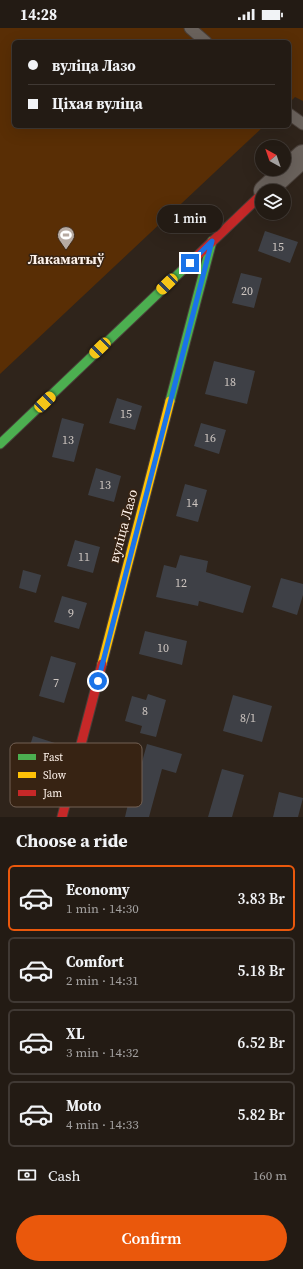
<!DOCTYPE html>
<meta charset="utf-8">
<style>
:root{--surface:#231b14;--page:#2f2822;--text:#f1f3f6;--muted:#a3a1a0;--line:#403934;--accent:#ea580c}
body{margin:0;font-family:"Source Serif 4",serif;background:var(--page);color:var(--text);height:100vh;display:flex;flex-direction:column;font-size:15px;white-space:nowrap}
*{box-sizing:border-box;margin:0}
p{font-size:13px;color:var(--muted)}
.icon{flex:none;width:22px;height:22px;fill:none;stroke:currentColor;stroke-width:2;stroke-linecap:round;stroke-linejoin:round}
.map{position:relative;height:789px;overflow:hidden}
.panel{display:flex;flex-direction:column;background:var(--surface);flex:1}
.panel>*{flex:none}
.hud{position:absolute;left:12px;top:12px;width:279px;height:88px;border-radius:6px;box-shadow:0 4px 16px #0002,0 0 0 1px var(--line);display:grid;align-content:center;height:88px;padding:0 16px;background:var(--surface)}
.needle{width:26px;rotate:320deg}
.buttons{position:absolute;left:255px;top:112px;display:grid;gap:8px}
.buttons a{display:grid;place-items:center;width:36px;height:36px;border-radius:50%;background:var(--surface);box-shadow:0 4px 16px #0002,0 0 0 1px var(--line);font-size:20px}
.end{position:absolute;width:18px;height:18px;margin:-9px;border:5px solid #1a73e8;background:#fff;box-shadow:0 0 0 2px #fff}
.from{border-radius:50%}
.bubble{position:absolute;height:28px;border-radius:14px;background:var(--surface);box-shadow:0 4px 16px #0002,0 0 0 1px var(--line);font-size:13px;font-weight:600;line-height:28px;text-align:center}
.car{position:absolute;width:12px;height:24px;margin:-12px -6px;border-radius:5px;box-shadow:0 0 3px 1px #0007;background:linear-gradient(#f5c518 24%,#345 0 40%,#f5c518 0 76%,#345 0 86%,#f5c518 0)}
.hud b{display:flex;align-items:center;gap:14px;height:38px;font-size:15px}
.hud b+b{border-top:1px solid var(--line)}
.hud i{width:10px;height:10px;background:var(--text)}
ul{padding:0;list-style:none}
li{display:flex;align-items:center;gap:12px;height:66px;margin:0 8px 6px;padding:0 8px;border:2px solid var(--line);border-radius:6px}
li div{flex:1}
li b{display:block;font-size:15px}
li em{font-style:normal;font-weight:600}
li.current{border-color:var(--accent)}
li>.icon{width:36px;height:36px;stroke-width:1.5}
h2{padding:0 16px;font-size:18px;line-height:48px}
.pay{display:flex;align-items:center;gap:10px;height:44px;padding:0 16px;font-size:15px}
.pay p{margin-inline-start:auto}
.button{display:flex;gap:8px;margin-top:auto;padding:8px 16px}
.button a{flex:1;height:46px;border-radius:24px;background:var(--accent);color:#fff;font-size:16px;font-weight:600;line-height:46px;text-align:center}
.status{display:flex;justify-content:space-between;align-items:center;height:28px;padding:0 20px;background:var(--surface);direction:ltr}
.status svg{height:11px;fill:currentColor}
.map>svg:first-child{display:block}
.green{fill:#592e05}
.building{fill:#3e4046}
.lines{fill:none;stroke-linecap:round;stroke-linejoin:round}
.lane-casing{stroke:#493f39;stroke-width:13}
.street-casing{stroke:#493f39;stroke-width:24}
.fast-casing{stroke:#493f39;stroke-width:11}
.slow-casing{stroke:#493f39;stroke-width:11}
.jam-casing{stroke:#493f39;stroke-width:11}
.lane{stroke:#6a625c;stroke-width:11}
.street{stroke:#6a625c;stroke-width:22}
.fast{stroke:#4caf50;stroke-width:9}
.slow{stroke:#ffc107;stroke-width:9}
.jam{stroke:#c62828;stroke-width:9}
.route{stroke:#1a73e8;stroke-width:5}
.labels{text-anchor:middle;stroke-width:3;stroke-linejoin:round;paint-order:stroke}
.number-label{font-size:12px;fill:#cec6c1}
.poi-label{font-size:14px;font-weight:bold;fill:#fef2ea;stroke:#372313}
.street-label{font-size:14px;fill:#fef2ea;stroke:#372313}
.key{fill:#372313;stroke:#736154;stroke-width:1}
.key-label{font-size:11px;fill:#fef2ea}
</style>
<div class="status"><b>14:28</b><svg viewBox="0 0 49 12"><path d="M0 12V9h3v3zM5 12V6h3v6zM10 12V3h3v9zM15 12V0h3v12zM26 1h20v11H26zM47 4h2v5h-2z"/></svg></div>
<div class="map">
<svg width="303" height="789" viewBox="0 0 303 789">
<rect width="100%" height="100%" fill="#2f241b"/>
<!-- green -->
<path class="green" d="M0 0H303V73L295 69 289 75V14H14V98H264L0 346Z"/>
<!-- building -->
<g class="building">
<path d="M265 203 298 214 290 235 258 223Z"/>
<path d="M241 245 262 250 254 280 232 275Z"/>
<path d="M214 333 255 343 247 376 205 366Z"/>
<path d="M117 370 142 378 135 402 109 395Z"/>
<path d="M62 390 84 396 74 434 52 429Z"/>
<path d="M201 395 226 402 219 426 194 418Z"/>
<path d="M96 440 121 448 114 474 88 467Z"/>
<path d="M185 456 207 462 198 494 176 488Z"/>
<path d="M75 512 100 519 93 545 67 538Z"/>
<path d="M180 527 208 533 206 544 251 558 243 585 199 573 198 578 156 569 164 537 176 540Z"/>
<path d="M23 542 41 547 36 565 19 560Z"/>
<path d="M281 550 303 556V567L297 587 272 579Z"/>
<path d="M62 568 87 575 79 601 54 594Z"/>
<path d="M145 603 187 613 182 637 139 626Z"/>
<path d="M51 628 76 635 64 675 39 668Z"/>
<path d="M148 666 166 672 156 709 140 705 142 698 125 693 132 668 146 672Z"/>
<path d="M233 667 272 678 262 714 223 703Z"/>
<path d="M33 708 58 716 51 742 25 734Z"/>
<path d="M147 716 182 726 176 745 162 741 149 789H125L131 763 97 754 104 731 140 741Z"/>
<path d="M222 741 244 747 232 789H208Z"/>
<path d="M279 764 303 770 298 789H273Z"/>
</g>
<g class="lines">
<!-- lane casing -->
<g class="lane-casing">
<g id="lane">
<path d="M190 0 206 14"/>
<path d="M289 86 303 96"/>
</g>
</g>
<!-- street casing -->
<g class="street-casing">
<path id="street" d="M265 163 303 128"/>
</g>
<!-- fast casing -->
<g class="fast-casing">
<g id="fast">
<path d="M170 373 212 213"/>
<path d="M0 416 193 232"/>
</g>
</g>
<!-- slow casing -->
<g class="slow-casing">
<path id="slow" d="M102 636 170 373"/>
</g>
<!-- jam casing -->
<g class="jam-casing">
<g id="jam">
<path d="M193 232 262 166"/>
<path d="M62 789 102 636"/>
</g>
</g>
<!-- lane -->
<use href="#lane" class="lane"/>
<!-- street -->
<use href="#street" class="street"/>
<!-- fast -->
<use href="#fast" class="fast"/>
<!-- slow -->
<use href="#slow" class="slow"/>
<!-- jam -->
<use href="#jam" class="jam"/>
</g>
<g class="lines">
<!-- route -->
<path class="route" d="M98 653 212 213 190 235"/>
</g>
<!-- icons -->
<defs>
<g id="stadium-pin" transform="scale(0.9)"><path d="M0 17L-7.5 6A9.5 9.5 0 1 1 7.5 6Z" fill="#b6aaa2" stroke="#372313"/><path d="M0-5a6.5 5 0 1 0 0 10a6.5 5 0 1 0 0-10ZM-3.5-1.8h7v3.6h-7Z" fill="#fff"/></g>
</defs>
<g fill-rule="evenodd">
<use href="#stadium-pin" x="66" y="207"/>
</g>
<g class="labels">
<!-- number labels -->
<g class="number-label">
<text x="278" y="223">15</text>
<text x="247" y="267">20</text>
<text x="230" y="358">18</text>
<text x="126" y="390">15</text>
<text x="210" y="414">16</text>
<text x="68" y="416">13</text>
<text x="105" y="461">13</text>
<text x="192" y="479">14</text>
<text x="84" y="533">11</text>
<text x="181" y="559">12</text>
<text x="71" y="589">9</text>
<text x="163" y="624">10</text>
<text x="56" y="659">7</text>
<text x="145" y="687">8</text>
<text x="248" y="694">8/1</text>
</g>
<!-- poi labels -->
<g class="poi-label">
<text x="66" y="236">Лакаматыў</text>
</g>
<!-- street labels -->
<g class="street-label">
<text transform="translate(123 498) rotate(-75)" y="5">вуліца Лазо</text>
</g>
</g>
<!-- legend -->
<rect x="10" y="715" width="132" height="64" rx="6" class="key"/>
<rect x="18" y="726" width="18" height="6" fill="#4caf50"/>
<rect x="18" y="744" width="18" height="6" fill="#ffc107"/>
<rect x="18" y="762" width="18" height="6" fill="#c62828"/>
<g class="key-label">
<text x="43" y="733">Fast</text>
<text x="43" y="751">Slow</text>
<text x="43" y="769">Jam</text>
</g>
</svg>
<div class="buttons">
<a><svg class="needle" viewBox="-14 -14 28 28"><path d="M0-13l5 13h-10z" fill="#e53935"/><path d="M0 13l5-13h-10z" fill="#a3a1a0"/></svg></a>
<a><svg class="icon" aria-label="layers" viewBox="0 0 24 24"><path d="M12 4l9 5-9 5-9-5zM3 14l9 5 9-5"/></svg></a>
</div>
<i class="end from" style="left:98px;top:653px"></i>
<i class="end" style="left:190px;top:235px"></i>
<div class="bubble" style="left:157px;top:177px;width:66px">1 min</div>
<i class="car" style="left:167px;top:256px;rotate:226deg"></i>
<i class="car" style="left:100px;top:320px;rotate:226deg"></i>
<i class="car" style="left:45px;top:374px;rotate:46deg"></i>
<div class="hud">
<b><i class="from"></i>вуліца Лазо</b>
<b><i></i>Ціхая вуліца</b>
</div>
</div>
<section class="panel">
<h2>Choose a ride</h2>
<ul>
<li class="current"><svg class="icon" aria-label="car" viewBox="0 0 24 24"><path d="M5 17H2v-5l4-1 3-4h7l3 4 3 1v5h-3M9 17h6M6 11h13"/><circle cx="7" cy="17" r="2"/><circle cx="17" cy="17" r="2"/></svg><div><b>Economy</b><p>1 min · 14:30</p></div><em>3.83 Br</em></li>
<li><svg class="icon" aria-label="car" viewBox="0 0 24 24"><path d="M5 17H2v-5l4-1 3-4h7l3 4 3 1v5h-3M9 17h6M6 11h13"/><circle cx="7" cy="17" r="2"/><circle cx="17" cy="17" r="2"/></svg><div><b>Comfort</b><p>2 min · 14:31</p></div><em>5.18 Br</em></li>
<li><svg class="icon" aria-label="car" viewBox="0 0 24 24"><path d="M5 17H2v-5l4-1 3-4h7l3 4 3 1v5h-3M9 17h6M6 11h13"/><circle cx="7" cy="17" r="2"/><circle cx="17" cy="17" r="2"/></svg><div><b>XL</b><p>3 min · 14:32</p></div><em>6.52 Br</em></li>
<li><svg class="icon" aria-label="car" viewBox="0 0 24 24"><path d="M5 17H2v-5l4-1 3-4h7l3 4 3 1v5h-3M9 17h6M6 11h13"/><circle cx="7" cy="17" r="2"/><circle cx="17" cy="17" r="2"/></svg><div><b>Moto</b><p>4 min · 14:33</p></div><em>5.82 Br</em></li>
</ul>
<div class="pay"><svg class="icon" aria-label="cash" viewBox="0 0 24 24"><path d="M3 7h18v10H3z"/><circle cx="12" cy="12" r="2"/></svg>Cash<p>160 m</p></div>
<div class="button"><a>Confirm</a></div>
</section>
